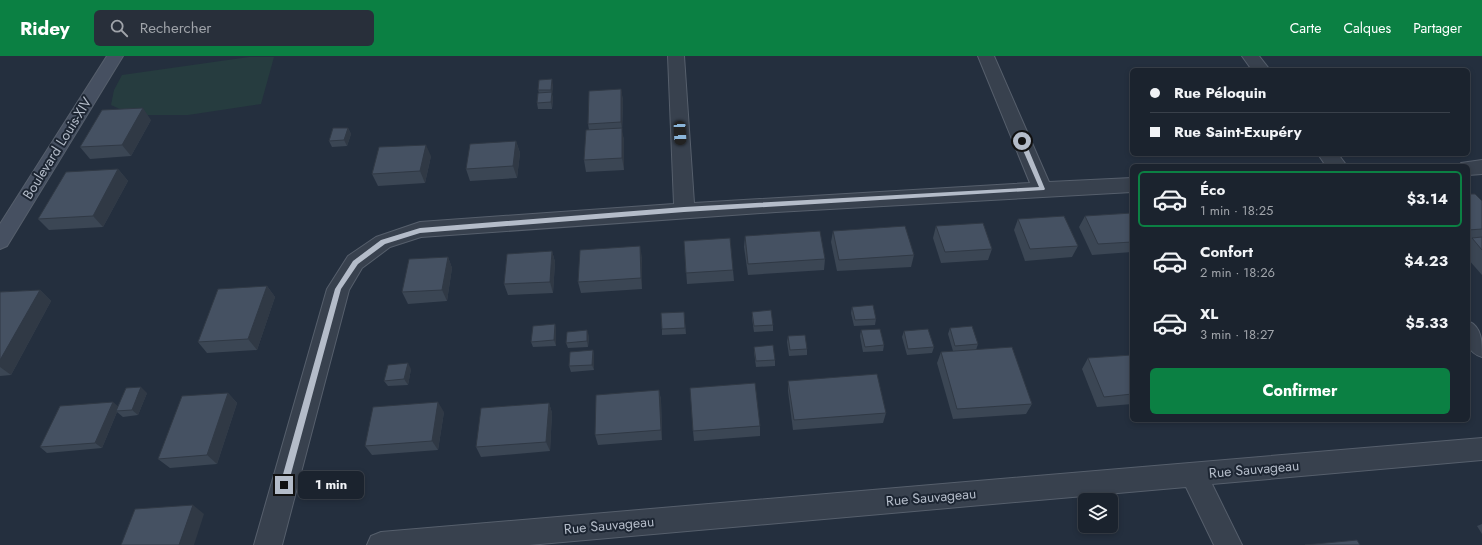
<!DOCTYPE html>
<html lang="fr">
<meta charset="utf-8">
<style>
:root{--surface:#1b232e;--page:#282f3a;--text:#f1f3f6;--muted:#a0a4aa;--line:#39404a;--accent:#0b8043}
body{margin:0;font-family:Jost,sans-serif;background:var(--page);color:var(--text);height:100vh;display:flex;flex-direction:column;font-size:15px;white-space:nowrap}
*{box-sizing:border-box;margin:0}
p{font-size:13px;color:var(--muted)}
.icon{flex:none;width:22px;height:22px;fill:none;stroke:currentColor;stroke-width:2;stroke-linecap:round;stroke-linejoin:round}
.map{position:relative;flex:1;overflow:hidden}
.side{position:absolute;left:1130px;top:108px;width:340px;height:258px;display:flex;flex-direction:column;background:var(--surface);border-radius:6px;box-shadow:0 2px 6px #0003,0 0 0 1px var(--line)}
.side>*{flex:none}
.hud{position:absolute;left:1130px;top:12px;width:340px;height:88px;border-radius:6px;box-shadow:0 2px 6px #0003,0 0 0 1px var(--line);display:grid;align-content:center;height:88px;padding:0 20px;background:var(--surface)}
.buttons{position:absolute;left:1078px;top:437px;display:grid;gap:8px}
.buttons a{display:grid;place-items:center;width:40px;height:40px;border-radius:6px;background:var(--surface);box-shadow:0 2px 6px #0003,0 0 0 1px var(--line);font-size:20px}
.end{position:absolute;width:18px;height:18px;margin:-9px;border:5px solid #b4bcc9;background:#111;box-shadow:0 0 0 2px #111}
.from{border-radius:50%}
.bubble{position:absolute;height:28px;border-radius:6px;background:var(--surface);box-shadow:0 2px 6px #0003,0 0 0 1px var(--line);font-size:13px;font-weight:700;line-height:28px;text-align:center}
.car{position:absolute;width:12px;height:24px;margin:-12px -6px;border-radius:5px;box-shadow:0 0 3px 1px #0007;background:linear-gradient(#222 24%,#8ab4d8 0 40%,#222 0 76%,#8ab4d8 0 86%,#222 0)}
.hud b{display:flex;align-items:center;gap:14px;height:38px;font-size:15px}
.hud b+b{border-top:1px solid var(--line)}
.hud i{width:10px;height:10px;background:var(--text)}
ul{padding:7px 0 0;list-style:none}
li{display:flex;align-items:center;gap:12px;height:56px;margin:0 8px 6px;padding:0 12px;border:2px solid transparent;border-radius:6px}
li div{flex:1}
li b{display:block;font-size:15px}
li em{font-style:normal;font-weight:700}
li.on{border-color:var(--accent)}
li>.icon{width:36px;height:36px;stroke-width:1.5}
.action{display:flex;gap:8px;margin-top:auto;padding:8px 20px}
.action a{flex:1;height:46px;border-radius:6px;background:var(--accent);color:#fff;font-size:16px;font-weight:700;line-height:46px;text-align:center}
header{display:flex;align-items:center;gap:24px;box-sizing:border-box;height:56px;padding:0 20px;background:var(--accent);color:#fff}
header strong{font-size:19px}
nav{display:flex;gap:22px;margin-inline-start:auto;font-size:14px}
.search{width:280px;height:36px;background:var(--page);display:flex;align-items:center;gap:10px;box-sizing:border-box;padding:0 14px;border-radius:6px;color:var(--muted);font-size:15px}
.map>svg:first-child{display:block}
.green{fill:#263c3f}
.lines{fill:none;stroke-linecap:round;stroke-linejoin:round}
.street-casing{stroke:#565f6c;stroke-width:2}
.secondary-casing{stroke:#565f6c;stroke-width:2}
.street{fill:#38414e;fill-rule:evenodd}
.secondary{fill:#465061;fill-rule:evenodd}
.wall{fill:#3b4654}
.shaded-wall{fill:#303945}
.building{fill:#455162;stroke:#303945}
.route{fill:#b4bcc9}
.labels{text-anchor:middle;stroke-width:4;stroke-linejoin:round;paint-order:stroke}
.street-label{font-size:14px;fill:#b4bcc9;stroke:#1d2633}
</style>
<header>
<strong>Ridey</strong>
<div class="search"><svg class="icon" aria-label="search" viewBox="0 0 24 24"><circle cx="10" cy="10" r="6"/><path d="M15 15l6 6"/></svg>Rechercher</div>
<nav><a>Carte</a><a>Calques</a><a>Partager</a></nav>
</header>
<div class="map">
<svg width="1482" height="489" viewBox="0 0 1482 489">
<rect width="100%" height="100%" fill="#242f3e"/>
<!-- green -->
<path class="green" d="M249 1H274L261 48 188 59H133L111 49 114 34 122 19Z"/>
<g class="lines">
<!-- street casing -->
<g class="street-casing">
<g id="street">
<path d="M668 0H684L694 147 1030 127 978 0H994L1049 126 1132 122V136L776 156 421 181 390 191 362 212 349 234 282 489H254L327 233 348 200 376 181 420 166 674 148Z"/>
<path d="M1242 0H1259L1270 14H1252Z"/>
<path d="M1318 98H1338L1347 110H1326Z"/>
<path d="M1482 104V118L1468 119V110H1460L1461 107Z"/>
<path d="M1468 265C1482 271 1482 285 1482 301 1463 295 1468 281 1468 265Z"/>
<path d="M1482 382V404L1212 428 1242 489H1214L1186 431 529 489H367L371 480 381 476Z"/>
</g>
</g>
<!-- secondary casing -->
<g class="secondary-casing">
<path id="secondary" d="M107 0H123L7 190 0 193V168Z"/>
</g>
<!-- street -->
<use href="#street" class="street"/>
<!-- secondary -->
<use href="#secondary" class="secondary"/>
</g>
<!-- wall -->
<g class="wall">
<path d="M553 29 552 38 553 43 552 53H538L537 47 539 37 538 34Z"/>
<path d="M621 33 623 45 622 76 624 84V114L586 116 584 104 589 74 588 68Z"/>
<path d="M151 64 131 100 90 103 80 91Z"/>
<path d="M348 72 351 78 347 90 332 91 329 85Z"/>
<path d="M516 85 520 97 517 122 470 125 466 113Z"/>
<path d="M431 100 425 127 378 130 372 118Z"/>
<path d="M118 113 128 125 103 171 49 174 38 163Z"/>
<path d="M1468 138 1482 145V219L1468 203V186L1470 184H1468Z"/>
<path d="M1132 157V196L1092 199 1079 171 1085 160Z"/>
<path d="M1018 163 1078 190 1072 201 1025 205 1014 174Z"/>
<path d="M936 170 992 193 988 204 941 207 933 182Z"/>
<path d="M833 175 914 199 911 211 837 215 831 186Z"/>
<path d="M745 180 825 203 824 214 748 219 744 191Z"/>
<path d="M684 185 733 214 734 225 687 228Z"/>
<path d="M552 195 555 206 553 237 508 239 504 228Z"/>
<path d="M448 201 452 212 447 245 408 248 402 236Z"/>
<path d="M642 201V233L581 237 578 226Z"/>
<path d="M267 230 275 241 257 294 207 297 198 286Z"/>
<path d="M40 234 51 245 11 319 0 320V236Z"/>
<path d="M852 251 876 263 875 269 854 270 851 257Z"/>
<path d="M684 256 686 278 662 279V273Z"/>
<path d="M752 256 773 269V275L754 276 752 262Z"/>
<path d="M555 268 556 274V290L533 291 531 286Z"/>
<path d="M950 272 978 288 976 294 1032 348 1026 358 953 363 937 307 941 296 953 295 948 278Z"/>
<path d="M861 274 884 289 883 295 863 296 860 280Z"/>
<path d="M904 275 934 291 932 297 907 299 902 281Z"/>
<path d="M589 280 588 291 568 292 566 287Z"/>
<path d="M788 280 807 293V299L789 300 787 286Z"/>
<path d="M754 291 775 304V310L756 311 754 296Z"/>
<path d="M593 294 594 300V314L571 316 569 310Z"/>
<path d="M1132 299V348L1097 351 1082 313 1088 302Z"/>
<path d="M411 313 408 329 388 330 384 325Z"/>
<path d="M788 325 886 357 883 367 793 374 788 335Z"/>
<path d="M659 334 661 344 662 384 598 389 595 379Z"/>
<path d="M147 337 138 359 123 361 117 356 102 392 47 397 40 391Z"/>
<path d="M228 337 237 347 217 408 170 412 158 403Z"/>
<path d="M549 347 552 357 550 395 481 401 476 391Z"/>
<path d="M444 356 438 394 372 399 365 390Z"/>
<path d="M760 370V380L694 385 693 375Z"/>
<path d="M1482 468V478L1477 470Z"/>
</g>
<!-- shaded-wall -->
<g class="shaded-wall">
<path d="M552 23 553 29 552 38 553 43 552 53 551 46 552 38 551 34Z"/>
<path d="M621 33 623 45 622 76 624 84V114L622 102V74L621 66Z"/>
<path d="M143 52 151 64 131 100 122 89Z"/>
<path d="M348 72 351 78 347 90 344 84Z"/>
<path d="M516 85 520 97 517 122 513 110Z"/>
<path d="M426 89 431 100 425 127 420 115Z"/>
<path d="M118 113 128 125 103 171 93 160Z"/>
<path d="M640 190 642 201V233L641 222Z"/>
<path d="M552 195 555 206 553 237 550 226Z"/>
<path d="M448 201 452 212 447 245 442 234Z"/>
<path d="M267 230 275 241 257 294 248 283Z"/>
<path d="M40 234 51 245 11 319 0 311V304Z"/>
<path d="M555 268 556 274V290L554 284Z"/>
<path d="M587 274 589 280 588 291 587 285Z"/>
<path d="M593 294 594 300V314L592 309Z"/>
<path d="M408 307 411 313 408 329 404 323Z"/>
<path d="M141 331 147 337 138 359 132 354Z"/>
<path d="M659 334 661 344 662 384 661 374Z"/>
<path d="M228 337 237 347 217 408 207 399Z"/>
<path d="M113 346 119 351 116 355 117 356 102 392 95 387Z"/>
<path d="M438 346 444 356 438 394 432 385Z"/>
<path d="M549 347 552 357 550 395 546 386Z"/>
<path d="M193 449 204 458 194 489H179Z"/>
</g>
<!-- building -->
<g class="building">
<path d="M552 23 551 34H538L539 24Z"/>
<path d="M621 33V66L588 68 589 35Z"/>
<path d="M552 36 551 46 537 47 538 37Z"/>
<path d="M143 52 122 89 80 91 102 54Z"/>
<path d="M333 72H348L344 84 329 85Z"/>
<path d="M622 72V102L584 104 586 74Z"/>
<path d="M516 85 513 110 466 113 470 88Z"/>
<path d="M426 89 420 115 372 118 379 91Z"/>
<path d="M118 113 93 160 38 163 66 116Z"/>
<path d="M1468 138H1475L1482 145V173L1468 174Z"/>
<path d="M1132 157V186L1098 188 1085 160Z"/>
<path d="M1064 160 1078 190 1030 193 1018 163Z"/>
<path d="M983 167 992 193 945 196 936 170Z"/>
<path d="M905 170 914 199 839 204 833 175Z"/>
<path d="M820 175 825 203 748 208 745 180Z"/>
<path d="M1482 181V194L1472 182Z"/>
<path d="M730 182 733 214 686 217 684 185Z"/>
<path d="M640 190 641 222 578 226 580 194Z"/>
<path d="M552 195 550 226 504 228 507 198Z"/>
<path d="M448 201 442 234 402 236 409 203Z"/>
<path d="M267 230 248 283 198 286 218 233Z"/>
<path d="M40 234 0 304V236Z"/>
<path d="M873 249 876 263 855 264 852 251Z"/>
<path d="M771 254 773 269 754 270 752 256Z"/>
<path d="M684 256 685 272 662 273 661 257Z"/>
<path d="M555 268 554 284 531 286 533 270Z"/>
<path d="M972 270 978 288 955 290 950 272Z"/>
<path d="M880 273 884 289 865 291 861 274Z"/>
<path d="M928 273 934 291 908 293 904 275Z"/>
<path d="M587 274V285L566 287 567 276Z"/>
<path d="M805 279 807 293 790 294 788 280Z"/>
<path d="M773 289 775 304 756 305 754 291Z"/>
<path d="M1012 291 1032 348 957 353 941 296Z"/>
<path d="M593 294 592 309 569 310 570 296Z"/>
<path d="M1132 299V338L1104 341 1088 302Z"/>
<path d="M408 307 404 323 384 325 388 309Z"/>
<path d="M877 318 886 357 794 364 788 325Z"/>
<path d="M755 327 760 370 693 375 690 332Z"/>
<path d="M141 331 132 354 116 355 126 332Z"/>
<path d="M659 334 661 374 595 379 596 339Z"/>
<path d="M228 337 207 399 158 403 182 340Z"/>
<path d="M113 346 95 387 40 391 60 350Z"/>
<path d="M438 346 432 385 365 390 373 351Z"/>
<path d="M549 347 546 386 476 391 481 352Z"/>
<path d="M193 449 179 489H121L135 453Z"/>
<path d="M1357 484 1360 489H1305Z"/>
</g>
<!-- route -->
<path class="route" d="M1020 83 1025 85 1045 133 1044 134 684 156 420 177 385 188 358 208 341 233 288 429 284 432 282 431 280 429 335 233 353 205 381 184 420 172 684 151 1039 131 1019 85Z"/>
<g class="labels">
<!-- street labels -->
<g class="street-label">
<text transform="translate(57 92) rotate(-58)" y="5">Boulevard Louis-XIV</text>
<text transform="translate(1254 413) rotate(-5)" y="5">Rue Sauvageau</text>
<text transform="translate(931 441) rotate(-5)" y="5">Rue Sauvageau</text>
<text transform="translate(609 469) rotate(-5)" y="5">Rue Sauvageau</text>
</g>
</g>
</svg>
<div class="buttons">
<a><svg class="icon" aria-label="layers" viewBox="0 0 24 24"><path d="M12 4l9 5-9 5-9-5zM3 14l9 5 9-5"/></svg></a>
</div>
<i class="end from" style="left:1022px;top:85px"></i>
<i class="end" style="left:284px;top:429px"></i>
<div class="bubble" style="left:298px;top:415px;width:66px">1 min</div>
<i class="car" style="left:680px;top:77px;rotate:177deg"></i>
<div class="hud">
<b><i class="from"></i>Rue Péloquin</b>
<b><i></i>Rue Saint-Exupéry</b>
</div>
<section class="side">
<ul>
<li class="on"><svg class="icon" aria-label="car" viewBox="0 0 24 24"><path d="M5 17H2v-5l4-1 3-4h7l3 4 3 1v5h-3M9 17h6M6 11h13"/><circle cx="7" cy="17" r="2"/><circle cx="17" cy="17" r="2"/></svg><div><b>Éco</b><p>1 min · 18:25</p></div><em>$3.14</em></li>
<li><svg class="icon" aria-label="car" viewBox="0 0 24 24"><path d="M5 17H2v-5l4-1 3-4h7l3 4 3 1v5h-3M9 17h6M6 11h13"/><circle cx="7" cy="17" r="2"/><circle cx="17" cy="17" r="2"/></svg><div><b>Confort</b><p>2 min · 18:26</p></div><em>$4.23</em></li>
<li><svg class="icon" aria-label="car" viewBox="0 0 24 24"><path d="M5 17H2v-5l4-1 3-4h7l3 4 3 1v5h-3M9 17h6M6 11h13"/><circle cx="7" cy="17" r="2"/><circle cx="17" cy="17" r="2"/></svg><div><b>XL</b><p>3 min · 18:27</p></div><em>$5.33</em></li>
</ul>
<div class="action"><a>Confirmer</a></div>
</section>
</div>
